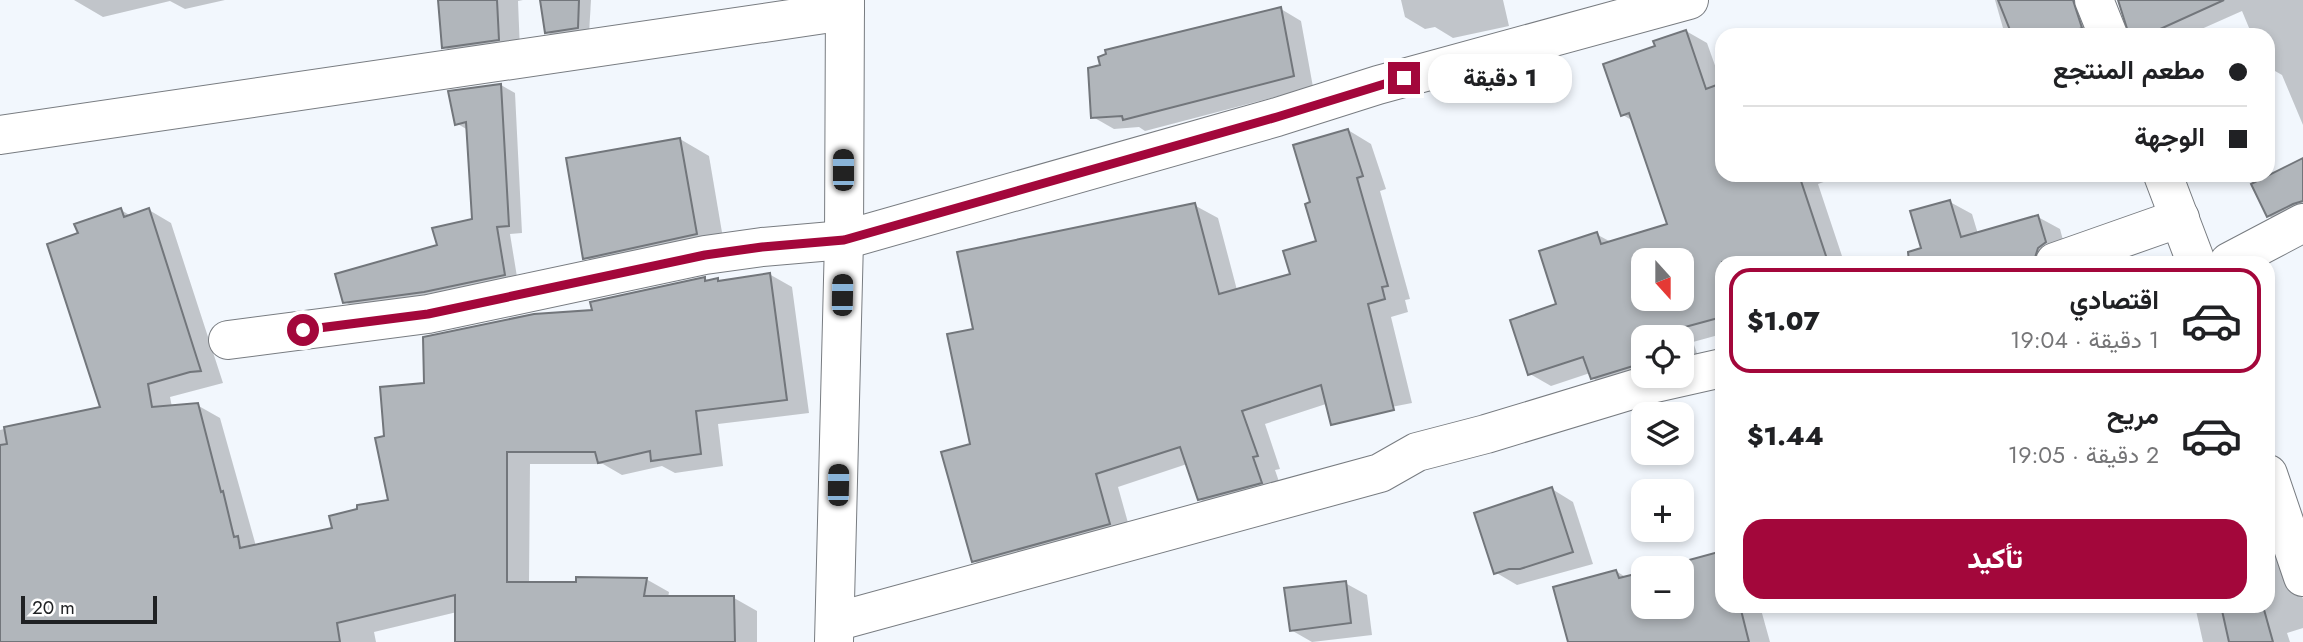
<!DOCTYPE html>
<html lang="ar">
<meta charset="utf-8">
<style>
:root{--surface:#fff;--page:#f6f6f6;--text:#202124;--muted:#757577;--line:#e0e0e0;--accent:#a3073b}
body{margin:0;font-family:Jost,Vazirmatn,sans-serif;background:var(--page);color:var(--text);direction:rtl;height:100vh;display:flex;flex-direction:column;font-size:26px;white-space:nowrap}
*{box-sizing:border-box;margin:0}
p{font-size:23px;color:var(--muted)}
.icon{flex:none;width:38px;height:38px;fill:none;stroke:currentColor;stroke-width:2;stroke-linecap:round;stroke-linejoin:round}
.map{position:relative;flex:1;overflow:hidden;direction:ltr}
.details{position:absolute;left:1715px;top:256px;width:560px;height:357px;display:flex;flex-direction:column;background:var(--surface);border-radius:21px;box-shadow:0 4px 10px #0003;direction:rtl}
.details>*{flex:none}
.banner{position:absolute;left:1715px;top:28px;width:560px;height:154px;border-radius:21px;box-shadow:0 4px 10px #0003;direction:rtl;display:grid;align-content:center;height:154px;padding:0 28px;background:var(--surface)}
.needle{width:46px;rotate:159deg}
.tools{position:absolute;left:1631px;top:248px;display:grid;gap:14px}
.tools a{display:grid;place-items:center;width:63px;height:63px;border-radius:14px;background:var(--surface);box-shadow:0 4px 10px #0003;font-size:35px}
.scale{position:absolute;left:21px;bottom:18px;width:136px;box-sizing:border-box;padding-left:7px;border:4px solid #1f2123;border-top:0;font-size:19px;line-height:24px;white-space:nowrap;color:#1f2123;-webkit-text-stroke:5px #fff;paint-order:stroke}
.end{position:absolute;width:32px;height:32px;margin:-16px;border:9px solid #a3073b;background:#fff;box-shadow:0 0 0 4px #fff}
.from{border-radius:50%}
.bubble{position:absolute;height:49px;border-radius:21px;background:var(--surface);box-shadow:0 4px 10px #0003;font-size:23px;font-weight:800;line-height:49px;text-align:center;direction:rtl}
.car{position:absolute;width:21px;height:42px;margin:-21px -10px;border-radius:9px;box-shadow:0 0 5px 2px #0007;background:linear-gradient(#222 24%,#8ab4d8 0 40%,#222 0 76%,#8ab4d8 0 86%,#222 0)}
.banner b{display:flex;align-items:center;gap:24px;height:66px;font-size:26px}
.banner b+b{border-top:2px solid var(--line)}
.banner i{width:18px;height:18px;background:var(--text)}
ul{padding:12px 0 0;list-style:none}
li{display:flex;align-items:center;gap:21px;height:105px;margin:0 14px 10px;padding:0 14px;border:4px solid transparent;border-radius:21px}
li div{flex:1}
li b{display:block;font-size:26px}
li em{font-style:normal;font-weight:800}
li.active{border-color:var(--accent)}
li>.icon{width:63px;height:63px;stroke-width:1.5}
.button{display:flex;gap:14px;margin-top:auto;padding:14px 28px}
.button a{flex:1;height:80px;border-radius:21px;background:var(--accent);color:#fff;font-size:28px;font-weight:800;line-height:80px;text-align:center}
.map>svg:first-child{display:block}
.shadow{fill:#0003;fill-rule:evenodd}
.building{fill:#b1b6bb;stroke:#72767b;stroke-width:2;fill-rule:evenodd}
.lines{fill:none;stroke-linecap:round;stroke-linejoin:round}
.minor-casing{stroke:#787c81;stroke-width:40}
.minor{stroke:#fff;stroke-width:38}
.route{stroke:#a3073b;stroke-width:9}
</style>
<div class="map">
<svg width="2303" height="642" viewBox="0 0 2303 642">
<rect width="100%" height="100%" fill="#f2f7fd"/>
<!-- shadow -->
<g class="shadow">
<path d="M74 0H225L185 9 170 1 103 17Z"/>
<path d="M440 0H523L518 1 520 51 465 60 444 47Z"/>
<path d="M542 0H591L589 34 558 38 547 32Z"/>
<path d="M1401 0H1503L1509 26 1453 38 1435 27 1425 29 1405 17Z"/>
<path d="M1995 0H2086L2099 35H2005Z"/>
<path d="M2119 0H2303V125L2282 75 2268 67V35H2252L2242 11 2188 35H2131Z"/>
<path d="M1281 9 1301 21 1313 87 1145 131 1139 127 1114 129 1093 117Z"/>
<path d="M1686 31 1707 43 1722 85V175H1830L1832 179 1818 184 1844 262H1722V334L1693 342 1700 362 1682 368V338H1643V376L1613 390 1592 378 1590 373 1551 386 1530 374 1558 305 1596 234 1611 242 1669 225 1633 121 1623 115 1657 47ZM1643 261H1682V299H1643Z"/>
<path d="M501 85 515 93 522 233 510 234 518 283 359 310 345 302 439 246 474 220 468 130 456 123 450 93Z"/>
<path d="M1348 130 1371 144 1386 189 1380 191 1410 299 1405 300 1408 312 1391 317 1412 403 1350 415 1329 403 1265 424 1280 469 1275 470 1284 496 1223 512 1199 499 1187 464 1118 487 1132 537 997 574 973 561 972 445 975 330 1194 205 1218 218 1237 290 1292 275 1318 243 1313 203Z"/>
<path d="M680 139 709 156 725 250 613 274 585 257Z"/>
<path d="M2303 160V219L2287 227 2269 216Z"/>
<path d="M1950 202 1972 214 1978 234 2038 217 2060 229 2067 255 2059 262H1927L1913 212Z"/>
<path d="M121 210 131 216 149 210 171 223 223 383 170 397 172 407 197 405 220 418 256 546 335 529 390 501 386 438 426 384 594 312 704 279 721 282 769 274 792 287 809 413 718 424 723 466 675 473 662 466 622 475 603 464H530L529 584 646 579 669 592 668 598H734L757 611V642H456L457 612 374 632 376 642H0V430L102 408 80 234Z"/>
<path d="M1552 489 1573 502 1593 564 1517 585 1495 572Z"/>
<path d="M2270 550 2290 562 2303 599V628L2287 633 2290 642H2203L2195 606H2268V551Z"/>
<path d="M1722 553V606H1760L1770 642H1570L1616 571 1627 578 1643 574V607H1682V569Z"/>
<path d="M1345 583 1367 595 1372 635 1312 642 1291 630Z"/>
</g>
<!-- building -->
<g class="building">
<path d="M438 0H497L499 40 442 48Z"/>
<path d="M540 0H579L578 28 545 33Z"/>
<path d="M1998 0H2073L2082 28 2065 35H2012Z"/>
<path d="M2118 0H2224L2147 35H2129Z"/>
<path d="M1281 7 1294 76 1123 120 1122 116 1091 118 1088 68 1100 65 1098 57 1106 54 1105 50Z"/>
<path d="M1686 30 1706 89 1722 83V175H1799L1828 262H1722V317L1674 330 1676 338H1643V363L1591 379 1583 357 1528 375 1510 320 1556 304 1539 251 1597 232 1601 244 1667 224 1629 113 1621 116 1603 64 1655 46 1653 41ZM1643 261H1682V299H1643Z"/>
<path d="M501 84 509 226 497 227 505 275 424 292 343 303 335 274 437 245 432 228 472 219 466 122 455 125 448 91Z"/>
<path d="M1348 129 1363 176 1357 178 1388 286 1382 287 1385 299 1368 304 1394 410 1331 425 1321 385 1242 411 1258 456 1253 457 1262 483 1198 500 1180 447 1096 474 1110 524 972 562 941 452 970 444 947 334 973 329 957 252 1195 203 1219 294 1290 274 1283 251 1316 241 1305 204 1310 202 1293 145Z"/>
<path d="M680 138 697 234 583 259 566 158Z"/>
<path d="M2303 158V201L2293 204 2267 217 2251 184Z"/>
<path d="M1950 200 1961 237 2038 215 2046 242 2038 248 2034 261 2029 262H1909L1908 252 1921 248 1910 211Z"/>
<path d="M121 208 124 217 149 208 201 371 190 372 148 384 152 407 198 403 221 492 223 491 234 537 238 536 240 548 332 528 329 516 357 509V505L388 500 375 438 384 436 380 387 424 383 423 337 534 314 592 310 590 302 705 277V281L718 278V281L770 273 787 400 696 411 701 454 651 461 650 451 598 463 595 452H507V582H576V577L647 578 644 596H734L735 642H455V595L337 623 340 642H0V445L7 444 4 427 100 407 47 244 78 233 74 224Z"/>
<path d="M1552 487 1573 552 1520 569H1509L1494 574 1474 513Z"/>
<path d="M1722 551V606H1740L1749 642H1568L1553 587 1616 570 1619 578 1643 572V607H1682V569H1656Z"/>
<path d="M1346 581 1351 623 1290 631 1284 588Z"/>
<path d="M2221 606H2263L2273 642H2229Z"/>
</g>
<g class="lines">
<!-- minor casing -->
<g class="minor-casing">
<g id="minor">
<path d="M2094 0 2108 35"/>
<path d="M0 135 845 11"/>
<path d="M2163 175 2196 262"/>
<path d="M2055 262 2180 218"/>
<path d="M2229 262 2303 223"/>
<path d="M228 340 428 314 705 255 762 247 844 240 1277 117 1378 85 1689 0"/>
<path d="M2268 474 2303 577"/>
<path d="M835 622 1380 473 1417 452 1486 434 1651 384 1722 368"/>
<path d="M834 642 844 240 845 0"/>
</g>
</g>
<!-- minor -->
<use href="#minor" class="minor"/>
</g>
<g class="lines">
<!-- route -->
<path class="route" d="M303 330 428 314 705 255 762 247 844 240 1277 117 1404 78"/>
</g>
</svg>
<div class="tools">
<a><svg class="needle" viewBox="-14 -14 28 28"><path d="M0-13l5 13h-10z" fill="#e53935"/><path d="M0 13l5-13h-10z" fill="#757577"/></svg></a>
<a><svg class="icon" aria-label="locate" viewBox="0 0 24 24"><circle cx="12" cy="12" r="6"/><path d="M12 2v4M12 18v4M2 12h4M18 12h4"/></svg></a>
<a><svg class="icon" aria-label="layers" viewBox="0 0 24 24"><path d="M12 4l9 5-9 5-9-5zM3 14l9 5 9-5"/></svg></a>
<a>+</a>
<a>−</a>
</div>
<div class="scale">20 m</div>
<i class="end from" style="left:303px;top:330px"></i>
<i class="end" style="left:1404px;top:78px"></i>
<div class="bubble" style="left:1428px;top:54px;width:144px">1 دقيقة</div>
<i class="car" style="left:843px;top:170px;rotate:0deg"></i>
<i class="car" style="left:842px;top:295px;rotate:1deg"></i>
<i class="car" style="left:838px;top:485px;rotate:1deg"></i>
<div class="banner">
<b><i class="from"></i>مطعم المنتجع</b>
<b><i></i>الوجهة</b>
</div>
<section class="details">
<ul>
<li class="active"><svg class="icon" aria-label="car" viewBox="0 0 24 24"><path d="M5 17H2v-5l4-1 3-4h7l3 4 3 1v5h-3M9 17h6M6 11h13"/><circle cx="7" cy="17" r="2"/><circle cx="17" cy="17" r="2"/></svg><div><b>اقتصادي</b><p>1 دقيقة · 19:04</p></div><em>$1.07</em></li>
<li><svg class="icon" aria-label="car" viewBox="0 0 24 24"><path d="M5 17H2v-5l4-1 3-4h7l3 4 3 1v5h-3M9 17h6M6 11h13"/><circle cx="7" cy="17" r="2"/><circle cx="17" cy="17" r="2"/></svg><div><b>مريح</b><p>2 دقيقة · 19:05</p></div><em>$1.44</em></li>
</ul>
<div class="button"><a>تأكيد</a></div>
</section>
</div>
